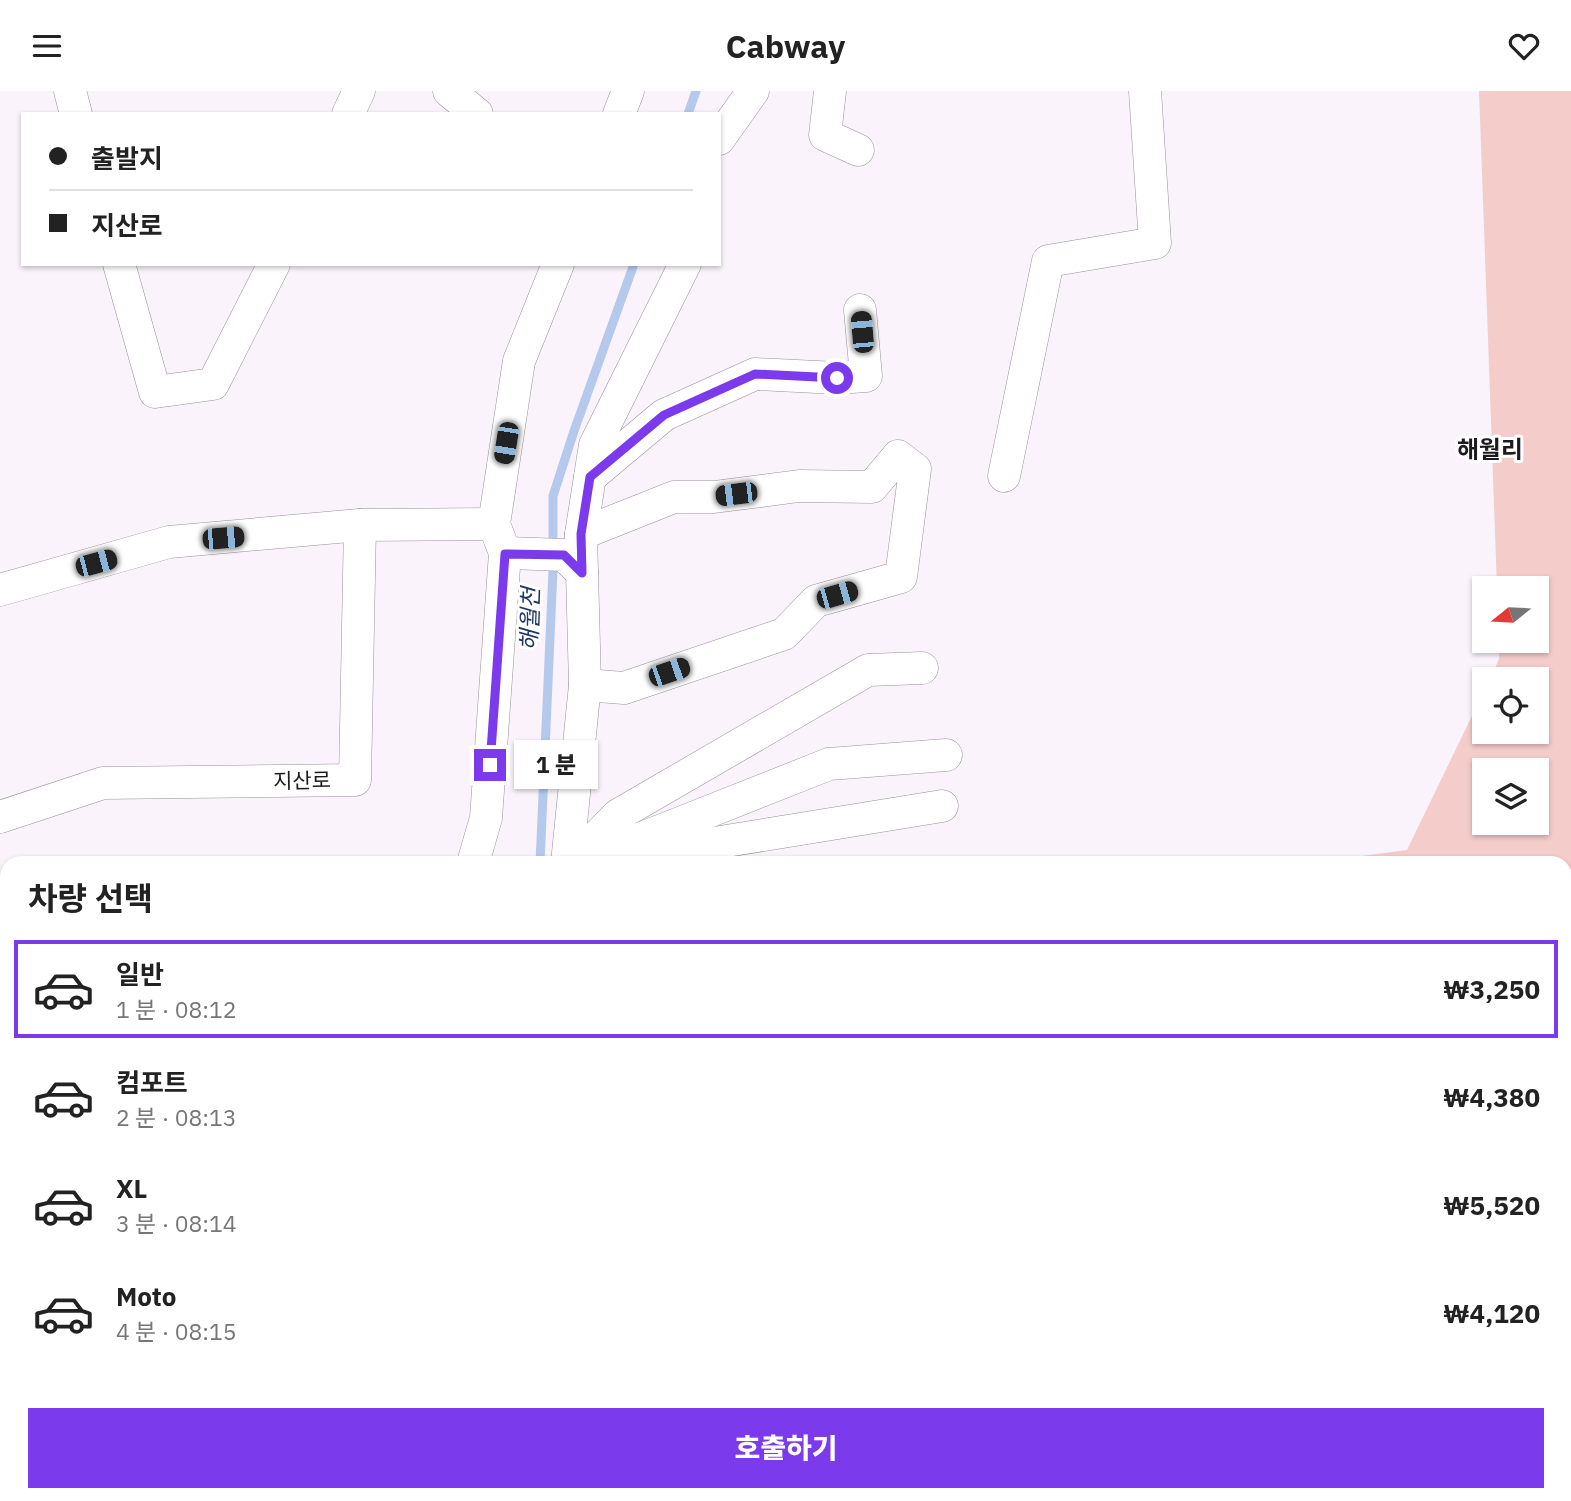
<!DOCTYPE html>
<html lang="ko">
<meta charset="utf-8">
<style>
:root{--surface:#fff;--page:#f2f2f2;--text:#222;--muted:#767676;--line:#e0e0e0;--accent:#7c3aed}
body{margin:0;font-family:"IBM Plex Sans","Noto Sans KR",sans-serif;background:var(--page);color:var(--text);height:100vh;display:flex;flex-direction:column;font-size:26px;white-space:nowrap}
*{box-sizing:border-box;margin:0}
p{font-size:23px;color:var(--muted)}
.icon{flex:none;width:38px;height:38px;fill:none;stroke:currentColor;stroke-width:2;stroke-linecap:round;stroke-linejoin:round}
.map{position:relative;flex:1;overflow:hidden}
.sheet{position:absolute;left:0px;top:765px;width:1572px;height:646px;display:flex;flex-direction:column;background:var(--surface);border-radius:21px 21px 0 0;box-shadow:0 2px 5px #0004}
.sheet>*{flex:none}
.guide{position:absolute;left:21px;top:21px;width:700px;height:154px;border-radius:0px;box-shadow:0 2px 5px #0004;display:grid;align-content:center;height:154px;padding:0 28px;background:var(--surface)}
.needle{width:46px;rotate:252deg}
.controls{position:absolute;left:1472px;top:485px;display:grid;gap:14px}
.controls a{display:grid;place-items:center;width:77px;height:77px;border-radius:0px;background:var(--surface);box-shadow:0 2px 5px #0004;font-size:35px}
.end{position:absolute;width:32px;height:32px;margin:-16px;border:9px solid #7c3aed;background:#fff;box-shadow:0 0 0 4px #fff}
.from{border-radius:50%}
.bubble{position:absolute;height:49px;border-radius:0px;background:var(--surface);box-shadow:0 2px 5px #0004;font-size:23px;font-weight:800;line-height:49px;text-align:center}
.car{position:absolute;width:21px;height:42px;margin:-21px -10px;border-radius:9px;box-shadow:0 0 5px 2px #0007;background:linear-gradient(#222 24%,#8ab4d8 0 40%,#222 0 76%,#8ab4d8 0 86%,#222 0)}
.guide b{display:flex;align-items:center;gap:24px;height:66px;font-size:26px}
.guide b+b{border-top:2px solid var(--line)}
.guide i{width:18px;height:18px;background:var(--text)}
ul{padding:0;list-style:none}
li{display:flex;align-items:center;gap:21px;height:98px;margin:0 14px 10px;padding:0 14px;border:4px solid transparent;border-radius:0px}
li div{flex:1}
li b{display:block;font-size:26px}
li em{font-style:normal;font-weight:800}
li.active{border-color:var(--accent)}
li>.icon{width:63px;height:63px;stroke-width:1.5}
h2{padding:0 28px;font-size:32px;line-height:84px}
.primary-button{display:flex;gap:14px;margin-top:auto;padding:14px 28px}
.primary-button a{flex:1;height:80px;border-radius:0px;background:var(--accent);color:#fff;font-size:28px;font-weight:800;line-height:80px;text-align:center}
header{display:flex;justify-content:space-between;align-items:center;height:91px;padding:0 28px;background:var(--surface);font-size:32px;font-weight:800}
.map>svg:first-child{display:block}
.green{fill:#f4cdcb;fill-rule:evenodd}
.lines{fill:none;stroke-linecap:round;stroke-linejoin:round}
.stream{stroke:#b5c9ed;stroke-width:9}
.minor-casing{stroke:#989199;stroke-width:33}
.minor{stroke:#fff;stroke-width:32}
.route{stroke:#7c3aed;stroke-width:9}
.labels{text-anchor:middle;stroke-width:6;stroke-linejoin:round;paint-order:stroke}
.street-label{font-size:21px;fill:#1c1a1d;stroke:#fff}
.water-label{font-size:23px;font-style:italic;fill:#203765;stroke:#fff}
.quarter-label{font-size:24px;font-weight:bold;fill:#1c1a1d;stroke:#fff}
</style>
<header><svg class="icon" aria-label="menu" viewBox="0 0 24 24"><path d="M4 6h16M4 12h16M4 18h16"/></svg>Cabway<svg class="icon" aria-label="heart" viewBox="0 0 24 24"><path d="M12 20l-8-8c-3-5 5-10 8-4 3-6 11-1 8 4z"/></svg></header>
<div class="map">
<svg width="1571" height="1410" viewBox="0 0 1571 1410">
<rect width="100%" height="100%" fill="#fbf3fc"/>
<!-- green -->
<path class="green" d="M1479 0H1571V1410H1116L1117 1404H1564V772H1308L1407 759 1484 600V640H1536V588H1490L1499 568V550H1536V497H1497ZM1484 679H1536V732H1484Z"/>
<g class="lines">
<!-- stream -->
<g class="stream">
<path d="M688 23 696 0"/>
<path d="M540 772 553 479V405L574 340 634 173"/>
<path d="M578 1410 579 1404"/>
</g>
<!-- minor casing -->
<g class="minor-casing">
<g id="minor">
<path d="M70 0 76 23"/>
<path d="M449 0 477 23"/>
<path d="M830 0 825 44 858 59"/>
<path d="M348 23 359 0"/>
<path d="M619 23 628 0"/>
<path d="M719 48 753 0"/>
<path d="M119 173 155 301 213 293 274 173"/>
<path d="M1004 385 1048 170 1155 152 1145 0"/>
<path d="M590 386 664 324 755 283 837 287 866 285 860 219"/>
<path d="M581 443 674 406H714L799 395 872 396 898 365 915 378 901 486 816 510 784 543 624 597 585 594"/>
<path d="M505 462 564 464 582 482"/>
<path d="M0 499 169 451 360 434 494 433"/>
<path d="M0 726 103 692 355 689 360 434"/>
<path d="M628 766 942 715"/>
<path d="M473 772 486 727 505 462 494 433 519 270 558 173"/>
<path d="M567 772 585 594 581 443 595 354 685 173"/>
<path d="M571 772 618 724 868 579 922 577"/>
<path d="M579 772 829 673 946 664"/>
<path d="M0 1361 7 1362"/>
<path d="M236 1404 271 1410"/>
<path d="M923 1404 926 1410"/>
<path d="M424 1410V1404"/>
<path d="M602 1410 604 1404"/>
</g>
</g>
<!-- minor -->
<use href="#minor" class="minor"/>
</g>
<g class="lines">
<!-- route -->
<path class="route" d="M490 674 505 463 564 464 582 482 581 443 590 386 664 324 755 283 837 287"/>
</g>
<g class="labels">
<!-- street labels -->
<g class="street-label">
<text transform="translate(302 690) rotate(-1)" y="7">지산로</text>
</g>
<!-- water labels -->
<g class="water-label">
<text transform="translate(530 528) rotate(-88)" y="8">해월천</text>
</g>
<!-- quarter labels -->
<g class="quarter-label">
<text x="1490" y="367">해월리</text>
</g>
</g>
</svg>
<div class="controls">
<a><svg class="needle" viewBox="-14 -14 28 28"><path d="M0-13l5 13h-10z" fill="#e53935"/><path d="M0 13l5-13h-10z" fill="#767676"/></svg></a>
<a><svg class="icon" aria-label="locate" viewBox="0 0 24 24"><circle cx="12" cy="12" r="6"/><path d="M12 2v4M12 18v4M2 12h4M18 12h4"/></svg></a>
<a><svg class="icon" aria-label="layers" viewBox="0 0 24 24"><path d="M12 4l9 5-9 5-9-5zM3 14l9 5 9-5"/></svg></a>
</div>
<i class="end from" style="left:837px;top:287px"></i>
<i class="end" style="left:490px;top:674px"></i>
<div class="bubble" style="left:514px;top:649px;width:84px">1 분</div>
<i class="car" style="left:862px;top:241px;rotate:355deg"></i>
<i class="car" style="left:506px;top:352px;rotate:189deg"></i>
<i class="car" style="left:736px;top:403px;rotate:263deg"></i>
<i class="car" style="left:223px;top:447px;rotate:85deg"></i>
<i class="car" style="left:96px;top:472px;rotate:75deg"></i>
<i class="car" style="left:837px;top:504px;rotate:74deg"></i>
<i class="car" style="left:669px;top:581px;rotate:71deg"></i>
<div class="guide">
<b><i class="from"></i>출발지</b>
<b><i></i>지산로</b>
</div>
<section class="sheet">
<h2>차량 선택</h2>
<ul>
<li class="active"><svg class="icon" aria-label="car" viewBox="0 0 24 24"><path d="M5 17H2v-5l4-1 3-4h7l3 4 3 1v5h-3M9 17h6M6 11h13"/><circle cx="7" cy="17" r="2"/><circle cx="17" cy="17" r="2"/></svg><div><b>일반</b><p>1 분 · 08:12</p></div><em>₩3,250</em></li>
<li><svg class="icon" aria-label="car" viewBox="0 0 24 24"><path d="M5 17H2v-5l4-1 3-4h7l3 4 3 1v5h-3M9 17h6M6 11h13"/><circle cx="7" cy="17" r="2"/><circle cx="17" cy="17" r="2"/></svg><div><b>컴포트</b><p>2 분 · 08:13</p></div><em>₩4,380</em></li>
<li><svg class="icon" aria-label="car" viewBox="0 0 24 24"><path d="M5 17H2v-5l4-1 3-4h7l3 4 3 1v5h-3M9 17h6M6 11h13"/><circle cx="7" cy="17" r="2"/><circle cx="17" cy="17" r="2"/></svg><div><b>XL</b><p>3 분 · 08:14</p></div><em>₩5,520</em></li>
<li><svg class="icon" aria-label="car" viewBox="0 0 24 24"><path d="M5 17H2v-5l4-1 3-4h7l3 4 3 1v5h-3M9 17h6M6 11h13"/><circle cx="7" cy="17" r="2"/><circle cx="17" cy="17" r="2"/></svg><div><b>Moto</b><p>4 분 · 08:15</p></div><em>₩4,120</em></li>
</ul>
<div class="primary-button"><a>호출하기</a></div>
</section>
</div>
